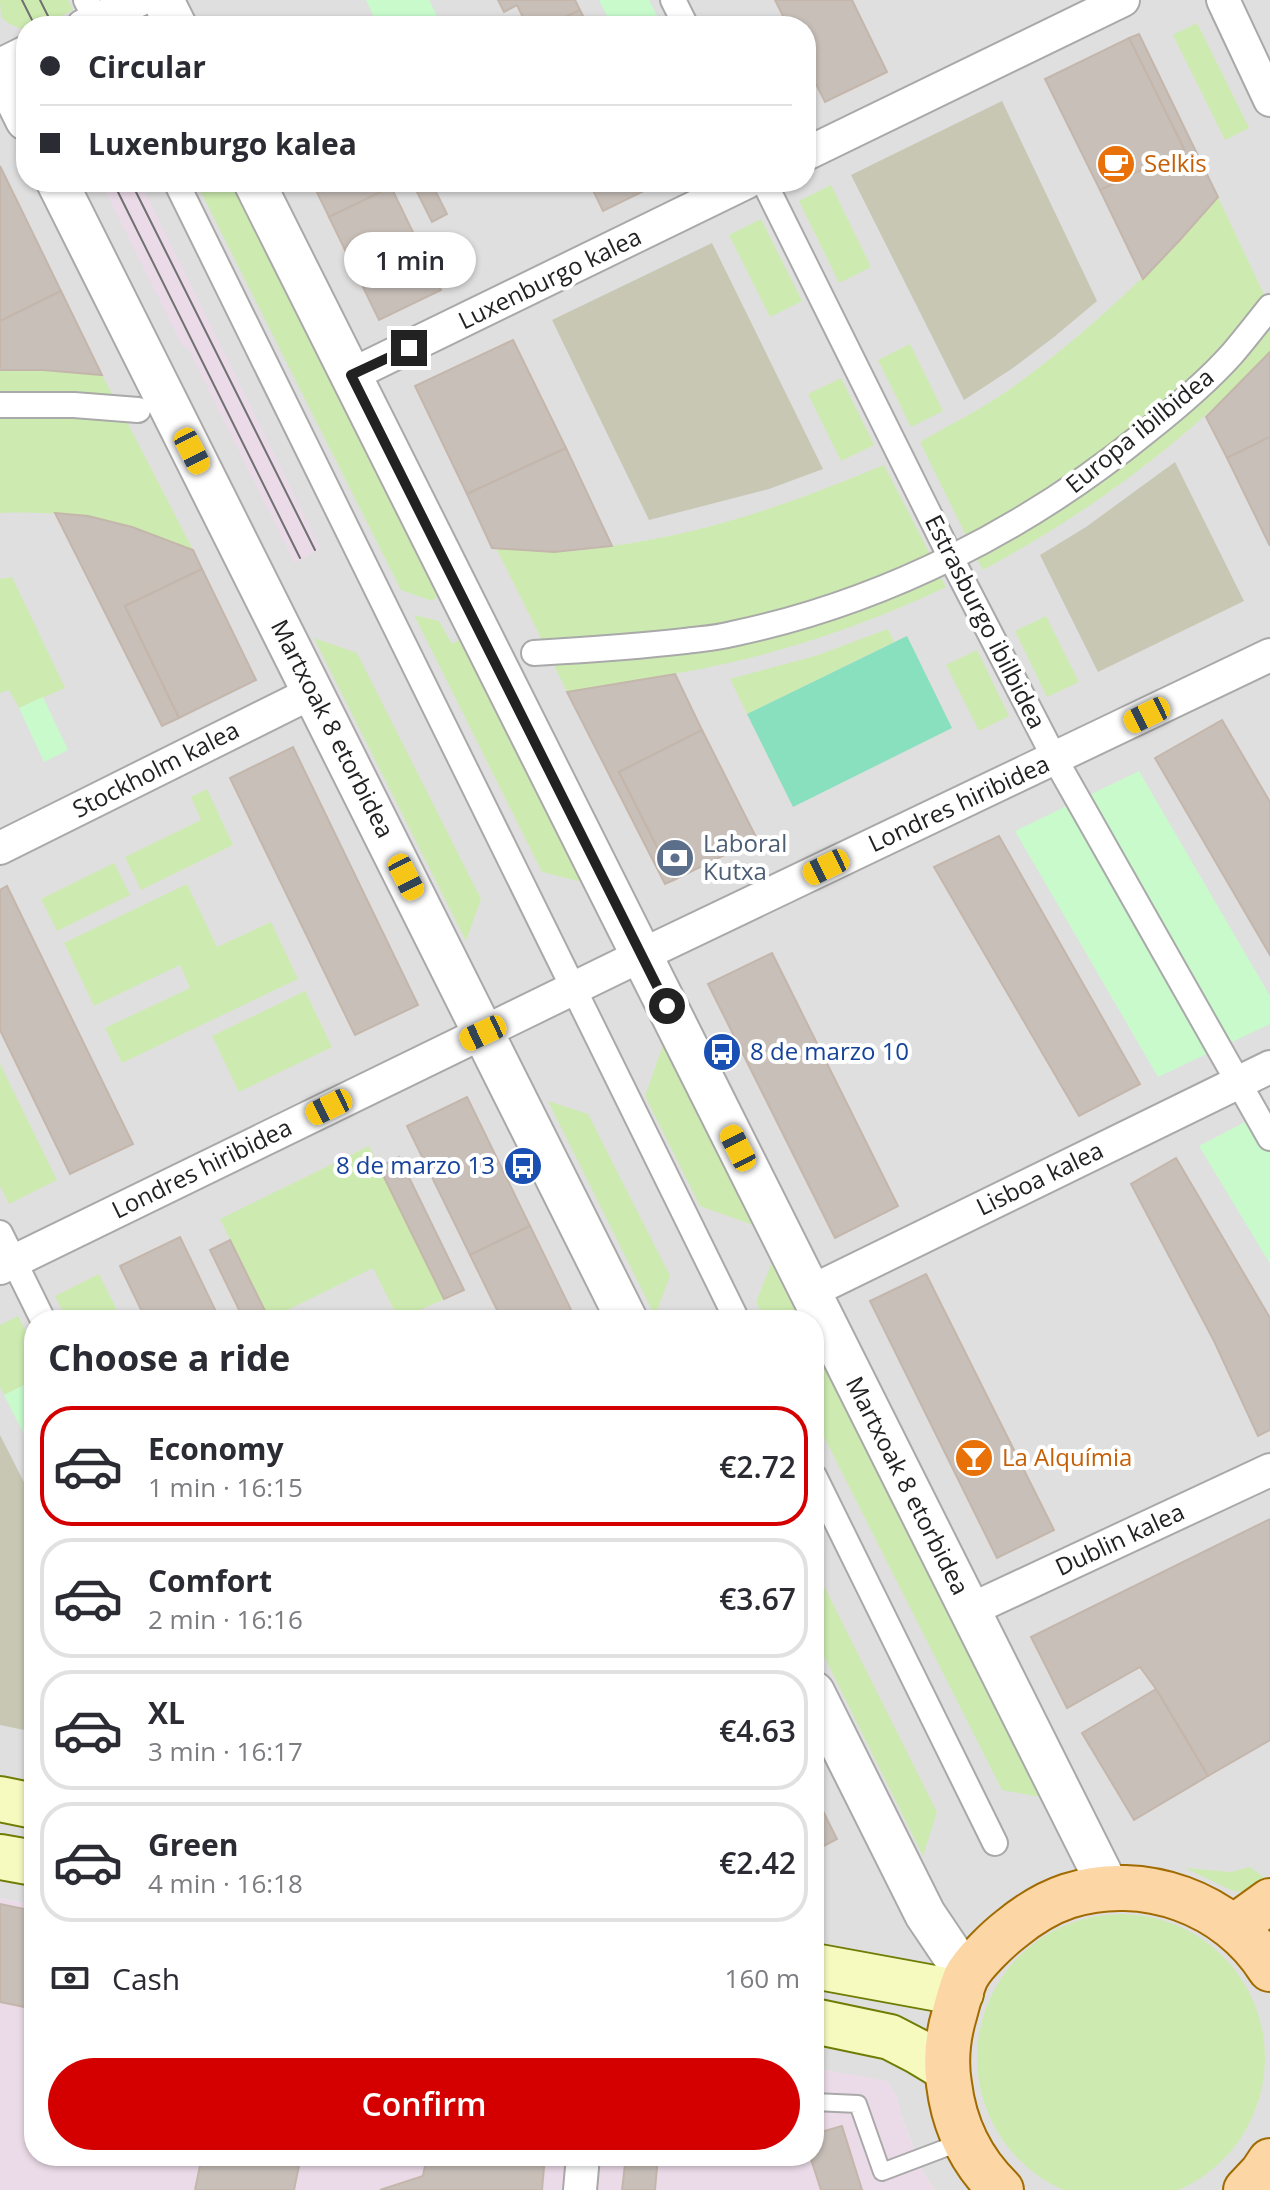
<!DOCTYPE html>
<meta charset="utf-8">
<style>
:root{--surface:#fff;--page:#f2f2f3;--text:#2b2b33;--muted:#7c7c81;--line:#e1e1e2;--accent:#d40000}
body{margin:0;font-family:"Open Sans",sans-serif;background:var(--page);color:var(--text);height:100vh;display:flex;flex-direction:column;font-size:30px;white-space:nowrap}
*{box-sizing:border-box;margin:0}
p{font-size:26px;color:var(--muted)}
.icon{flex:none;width:44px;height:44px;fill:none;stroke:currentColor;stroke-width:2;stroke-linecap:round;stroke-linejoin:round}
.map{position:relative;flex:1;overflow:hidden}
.sheet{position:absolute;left:24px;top:1310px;width:800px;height:856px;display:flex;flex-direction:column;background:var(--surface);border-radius:32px;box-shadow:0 2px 6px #0004}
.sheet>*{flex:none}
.guide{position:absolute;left:16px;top:16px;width:800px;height:176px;border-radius:32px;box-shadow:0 2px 6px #0004;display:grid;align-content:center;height:176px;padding:0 24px;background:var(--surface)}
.end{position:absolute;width:36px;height:36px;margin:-18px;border:10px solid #222;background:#fff;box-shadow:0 0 0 4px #fff}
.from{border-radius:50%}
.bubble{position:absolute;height:56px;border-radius:28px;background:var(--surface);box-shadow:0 2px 6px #0004;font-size:26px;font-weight:600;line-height:56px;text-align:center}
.car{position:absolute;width:24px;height:48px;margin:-24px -12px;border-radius:10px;box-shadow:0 0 6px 2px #0007;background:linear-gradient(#f5c518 24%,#345 0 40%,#f5c518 0 76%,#345 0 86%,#f5c518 0)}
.guide b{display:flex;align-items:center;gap:28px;height:76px;font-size:30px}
.guide b+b{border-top:2px solid var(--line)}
.guide i{width:20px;height:20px;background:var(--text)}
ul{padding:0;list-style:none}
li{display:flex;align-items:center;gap:24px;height:120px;margin:0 16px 12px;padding:0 8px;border:4px solid var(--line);border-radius:32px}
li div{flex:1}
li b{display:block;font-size:30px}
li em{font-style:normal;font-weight:600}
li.selected{border-color:var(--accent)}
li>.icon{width:72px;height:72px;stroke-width:1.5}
h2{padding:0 24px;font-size:36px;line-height:96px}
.pay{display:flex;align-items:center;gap:20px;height:88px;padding:0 24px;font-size:30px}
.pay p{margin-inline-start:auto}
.action{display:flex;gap:16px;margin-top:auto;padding:16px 24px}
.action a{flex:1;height:92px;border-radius:48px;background:var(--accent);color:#fff;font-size:32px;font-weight:600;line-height:92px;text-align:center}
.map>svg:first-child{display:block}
.residential{fill:#e0dfdf;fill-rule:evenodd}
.industrial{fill:#ebdbe8}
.construction{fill:#c7c7b4}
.grass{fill:#cdebb0}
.park{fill:#c8facc}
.pitch{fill:#88e0be}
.building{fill:#c7bfb8;stroke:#c4b6ab;stroke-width:2}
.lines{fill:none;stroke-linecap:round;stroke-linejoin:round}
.service-casing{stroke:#a9a9a9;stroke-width:20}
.pedestrian-casing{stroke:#a9a9a9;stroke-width:28}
.minor-casing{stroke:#a9a9a9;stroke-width:36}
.tertiary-casing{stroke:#a9a9a9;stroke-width:44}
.secondary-casing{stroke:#707d05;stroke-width:48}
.primary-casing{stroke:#a06b00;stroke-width:48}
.service{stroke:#fff;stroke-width:16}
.pedestrian{stroke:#fff;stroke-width:24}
.minor{stroke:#fff;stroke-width:32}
.tertiary{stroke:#fff;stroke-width:40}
.secondary{stroke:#f7fabf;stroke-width:44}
.primary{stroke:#fcd6a4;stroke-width:44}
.tram{stroke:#707070;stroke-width:2}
.route{stroke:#222;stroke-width:10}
.labels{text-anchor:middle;stroke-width:8;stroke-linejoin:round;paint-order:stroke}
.food-label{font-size:24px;fill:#c56008;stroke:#fff;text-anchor:start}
.street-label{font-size:24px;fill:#222;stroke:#fff}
.service-label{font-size:24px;fill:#4e5e75;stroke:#fff;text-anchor:start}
.transit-label{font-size:24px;fill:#164399;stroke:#fff;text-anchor:start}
</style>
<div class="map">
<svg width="1270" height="2190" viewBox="0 0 1270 2190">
<rect width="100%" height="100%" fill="#f2efe9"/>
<!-- residential -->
<path class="residential" d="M0 0H1270V2190H934L923 2172 900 2113 897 2097 887 2082 814 2068V1320H34V1905L0 1898ZM26 26H806V182H26Z"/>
<!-- industrial -->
<g class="industrial">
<path d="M101 182H140L320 548 295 563 187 346 183 347Z"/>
<path d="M0 1898 34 1905V2156H814V2068L887 2081 897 2097 900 2113 923 2172 934 2190H0Z"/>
</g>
<!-- construction -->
<g class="construction">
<path d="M1002 101 1097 301 1054 337 1013 368 964 400 851 175Z"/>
<path d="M712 243 823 469 769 489 649 520 552 320Z"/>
<path d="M1175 462 1244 601 1098 672 1040 555 1086 527Z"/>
<path d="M0 1435 34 1502V1732L0 1725Z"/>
</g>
<!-- grass -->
<g class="grass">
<path d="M0 0H68L73 10 42 26H26V29C15 28 9 24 1 17Z"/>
<path d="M1197 23 1249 128 1225 140 1173 35Z"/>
<path d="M196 182H232L438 596 432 601 401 590Z"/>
<path d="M831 185 871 267 839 283 799 201Z"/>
<path d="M1218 197 1267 301 1231 343 1117 449 969 542 920 442C949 425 982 409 1010 389 1087 334 1156 268 1218 197Z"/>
<path d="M761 219 802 301 770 317 729 235Z"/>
<path d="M1270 321V352C1184 443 1093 510 983 570L974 553Z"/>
<path d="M910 344 943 411 911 427 878 360Z"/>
<path d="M0 370H43L102 375 117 403 0 399Z"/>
<path d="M841 378 874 445 841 461 808 394Z"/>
<path d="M0 412 125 418 193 550C128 522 71 510 0 513Z"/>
<path d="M884 465 934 562 857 592 692 634 544 644 496 548C515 549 533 551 552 552 578 552 606 547 632 543 720 529 802 499 884 465Z"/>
<path d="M938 572 946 587C874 621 798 648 719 665 669 676 618 683 567 692L550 657 655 654Z"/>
<path d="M12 577 65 688 19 708 9 690 0 693V579Z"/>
<path d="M414 615 439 621 452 644 461 639 582 882 542 872Z"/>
<path d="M1046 616 1079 682 1047 697 1015 631Z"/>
<path d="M888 629 894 642 747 714 730 679 815 656Z"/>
<path d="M314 638 357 653 481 899 466 941Z"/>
<path d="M977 650 1009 716 979 731 946 665Z"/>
<path d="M207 789 233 845 141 890 125 857 201 820 191 797Z"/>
<path d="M114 863 130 895 57 931 41 899Z"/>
<path d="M187 884 217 947 271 922 298 979 122 1063 105 1028 190 988 180 965 94 1006 64 943Z"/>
<path d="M305 991 332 1047 239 1092 212 1036Z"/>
<path d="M663 1045 753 1225 700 1206 645 1096Z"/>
<path d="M0 1064 57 1180 9 1204 0 1186Z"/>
<path d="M548 1101 588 1114 670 1276 655 1316Z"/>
<path d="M369 1146 444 1299 399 1320 373 1268 269 1319 220 1219Z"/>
<path d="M772 1262 801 1320H765L756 1302Z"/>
<path d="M99 1274 122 1320H67L55 1296Z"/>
<path d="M18 1316 34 1348V1380L4 1395 0 1387V1325Z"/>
<path d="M814 1345 1040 1797 1002 1790 814 1417Z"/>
<path d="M814 1566 937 1812 923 1856 814 1636Z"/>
<path d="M1250 1867 1270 1882 1250 1892 1233 1891 1185 1868 1231 1872Z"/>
<circle cx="1121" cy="2058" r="144"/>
</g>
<!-- park -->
<g class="park">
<path d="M366 0H429L442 26H378Z"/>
<path d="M599 0H649L662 26H612Z"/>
<path d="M43 697 68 750 44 762 19 708Z"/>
<path d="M1139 771 1270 996V1024L1158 1077 1015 831Z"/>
<path d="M1270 1109V1264L1199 1146Z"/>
<path d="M34 1380V1454L4 1395Z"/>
</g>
<!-- pitch -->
<path class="pitch" d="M907 636 952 728 793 807 747 714Z"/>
<!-- building -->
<g class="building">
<path d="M498 0H575L580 10 547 26H527L517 5 504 12Z"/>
<path d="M775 0H852L887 72 825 102 806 64V26H788Z"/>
<path d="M580 10 588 26H547Z"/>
<path d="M1139 34 1218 197 1179 241 1143 279 1100 190 1184 149 1129 38Z"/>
<path d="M1129 38 1184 149 1100 190 1045 79Z"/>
<path d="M0 166 61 291 0 321Z"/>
<path d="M312 182H388L391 187 329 217Z"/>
<path d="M412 182H431L447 214 432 222Z"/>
<path d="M589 182H662L603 211Z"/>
<path d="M391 187 441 290 379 320 329 217Z"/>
<path d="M61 291 102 375 43 370H0V321Z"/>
<path d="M513 340 566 448 467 494 415 386Z"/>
<path d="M1270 352V437L1227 458 1206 417Z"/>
<path d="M1270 437V546L1227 458Z"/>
<path d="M566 448 612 546 554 552 492 548 467 494Z"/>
<path d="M55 513 88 516 132 527 193 550 202 569 125 606 179 718 162 726Z"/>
<path d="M202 569 256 680 179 718 125 606Z"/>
<path d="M675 674 702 730 619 772 674 880 665 884 567 692Z"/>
<path d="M1222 720 1270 802V955L1155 758Z"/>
<path d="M702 730 757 839 674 880 619 772Z"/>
<path d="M293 747 418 1005 355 1035 230 778Z"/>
<path d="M999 836 1140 1084 1079 1116 934 867Z"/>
<path d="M7 886 133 1144 70 1174 0 1030V890Z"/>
<path d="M772 953 898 1206 835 1238 708 984Z"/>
<path d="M467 1097 530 1226 470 1255 407 1126Z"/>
<path d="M399 1157 464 1290 444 1299 379 1167Z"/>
<path d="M1176 1158 1270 1318V1430L1258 1436 1214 1341 1131 1184Z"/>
<path d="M530 1226 576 1320H502L470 1255Z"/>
<path d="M180 1237 220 1320H146L120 1266Z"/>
<path d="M230 1240 269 1319V1320H244L210 1250Z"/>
<path d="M926 1274 1054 1530 997 1558 870 1301Z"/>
<path d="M1270 1519V1740L1208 1776 1156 1689 1140 1667 1067 1708 1031 1637Z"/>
<path d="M1156 1689 1208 1776 1134 1820 1082 1733Z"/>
<path d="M814 1793 837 1839 814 1851Z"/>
<path d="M0 1904 34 1911V2009L0 2002Z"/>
<path d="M842 2126 862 2190H821L810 2156H814V2134Z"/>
<path d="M202 2156H301L294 2190H195Z"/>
<path d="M427 2156H545L542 2190H380L423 2176Z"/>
<path d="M626 2156H658L655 2190H622Z"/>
</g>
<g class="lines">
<!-- service casing -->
<g class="service-casing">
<path id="service" d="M814 2102 858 2104 882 2172 964 2141"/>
</g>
<!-- pedestrian casing -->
<g class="pedestrian-casing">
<g id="pedestrian">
<path d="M86 0 99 26"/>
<path d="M673 0 686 26"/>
<path d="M176 182 737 1320"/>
<path d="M764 182 951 558 1055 759 1270 1138"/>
<path d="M0 405H74L138 410"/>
<path d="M534 653C585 650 634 647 685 641 700 639 717 638 732 634 885 602 1027 529 1147 431 1176 408 1207 382 1232 354 1245 339 1257 323 1270 307"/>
<path d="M0 1233 43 1320"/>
<path d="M814 1476 995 1843"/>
</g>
</g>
<!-- minor casing -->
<g class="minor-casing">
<g id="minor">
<path d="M1223 0 1270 100"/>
<path d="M83 26 139 0"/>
<path d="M0 65 26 52"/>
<path d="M806 154 1123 0"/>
<path d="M351 375 747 182"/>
<path d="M0 848 313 692"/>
<path d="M0 1268 642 955 1270 655"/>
<path d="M810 1292 1270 1067"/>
<path d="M970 1610 1270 1470"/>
<path d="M580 2190 583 2156"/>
</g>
</g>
<!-- tertiary casing -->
<g class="tertiary-casing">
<g id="tertiary">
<path d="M163 0 176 26"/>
<path d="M0 67 26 120"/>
<path d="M57 182 627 1320"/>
<path d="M254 182 1109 1888"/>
<path d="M814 1692 925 1914 966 1975"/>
</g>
</g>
<!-- secondary casing -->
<g class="secondary-casing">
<g id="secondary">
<path d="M0 1799 34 1806"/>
<path d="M0 1857 34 1863"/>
<path d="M814 1966 961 1993"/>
<path d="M814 2021 890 2037 917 2051 947 2069"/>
</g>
</g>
<!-- primary casing -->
<g class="primary-casing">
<g id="primary">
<path d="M1234 1927 1270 1901"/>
<path d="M1001 2190C971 2161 954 2125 949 2084 945 2060 948 2035 955 2012 958 2001 961 1988 966 1977 973 1963 998 1939 1011 1929 1028 1915 1047 1903 1068 1896 1143 1872 1229 1903 1270 1969"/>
<path d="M1246 2190 1262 2173 1270 2161"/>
</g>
</g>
<!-- service -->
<use href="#service" class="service"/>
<!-- pedestrian -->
<use href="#pedestrian" class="pedestrian"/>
<!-- minor -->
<use href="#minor" class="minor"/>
<!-- tertiary -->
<use href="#tertiary" class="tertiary"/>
<!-- secondary -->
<use href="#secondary" class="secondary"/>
<!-- primary -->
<use href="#primary" class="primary"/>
<!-- tram -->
<g class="tram">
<path d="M22 0 35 26"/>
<path d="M40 0 53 26"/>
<path d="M113 182 300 558"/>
<path d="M131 182 315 550"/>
</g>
</g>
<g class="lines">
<!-- route -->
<path class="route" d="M409 348 351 375 667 1006"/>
</g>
<!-- icons -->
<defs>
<g id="cafe-disc" transform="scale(2)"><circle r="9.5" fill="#e8710a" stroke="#fff"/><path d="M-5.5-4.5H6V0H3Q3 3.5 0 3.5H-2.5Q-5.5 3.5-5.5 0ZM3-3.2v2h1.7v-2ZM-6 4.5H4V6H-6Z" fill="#fff"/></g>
<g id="bank-disc" transform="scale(2)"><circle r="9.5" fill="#5c6f8a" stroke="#fff"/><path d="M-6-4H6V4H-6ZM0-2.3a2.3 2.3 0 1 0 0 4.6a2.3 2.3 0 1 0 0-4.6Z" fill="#fff"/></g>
<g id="bus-disc" transform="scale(2)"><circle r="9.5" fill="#1a4fb4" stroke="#fff"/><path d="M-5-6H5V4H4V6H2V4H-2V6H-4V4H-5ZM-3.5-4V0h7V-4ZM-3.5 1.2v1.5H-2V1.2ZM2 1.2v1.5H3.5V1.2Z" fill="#fff"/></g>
<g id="bar-disc" transform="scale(2)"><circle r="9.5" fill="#e8710a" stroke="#fff"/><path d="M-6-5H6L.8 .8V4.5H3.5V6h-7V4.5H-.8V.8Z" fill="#fff"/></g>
</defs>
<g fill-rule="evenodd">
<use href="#cafe-disc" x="1116" y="164"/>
<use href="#bank-disc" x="675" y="858"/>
<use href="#bus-disc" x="722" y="1052"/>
<use href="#bus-disc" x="523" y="1166"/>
<use href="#bar-disc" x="974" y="1458"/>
</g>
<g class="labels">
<!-- food labels -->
<g class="food-label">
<text x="1144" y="172">Selkis</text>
<text x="1002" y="1466">La Alquímia</text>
</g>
<!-- street labels -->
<g class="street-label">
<text transform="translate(550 279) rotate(-26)" y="8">Luxenburgo kalea</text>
<text transform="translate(1140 431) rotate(-39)" y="8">Europa ibilbidea</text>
<text transform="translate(985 622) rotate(63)" y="8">Estrasburgo ibilbidea</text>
<text transform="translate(332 729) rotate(63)" y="8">Martxoak 8 etorbidea</text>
<text transform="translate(156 770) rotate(-27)" y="8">Stockholm kalea</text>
<text transform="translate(959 804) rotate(-25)" y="8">Londres hiribidea</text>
<text transform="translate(202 1169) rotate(-26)" y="8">Londres hiribidea</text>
<text transform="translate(1040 1179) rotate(-26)" y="8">Lisboa kalea</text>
<text transform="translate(907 1486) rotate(63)" y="8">Martxoak 8 etorbidea</text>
<text transform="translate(1120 1540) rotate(-25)" y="8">Dublin kalea</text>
</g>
<!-- service labels -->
<g class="service-label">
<text x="703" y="852">Laboral<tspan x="703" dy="28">Kutxa</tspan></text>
</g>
<!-- transit labels -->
<g class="transit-label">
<text x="750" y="1060">8 de marzo 10</text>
<text x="495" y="1174" text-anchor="end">8 de marzo 13</text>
</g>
</g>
</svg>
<i class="end from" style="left:667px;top:1006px"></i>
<i class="end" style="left:409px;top:348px"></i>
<div class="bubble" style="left:344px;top:232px;width:132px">1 min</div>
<i class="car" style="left:192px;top:451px;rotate:153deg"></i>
<i class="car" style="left:1147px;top:715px;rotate:244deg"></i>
<i class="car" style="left:826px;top:867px;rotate:244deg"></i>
<i class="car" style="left:406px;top:877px;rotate:153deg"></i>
<i class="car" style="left:483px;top:1033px;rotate:245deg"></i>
<i class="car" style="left:329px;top:1107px;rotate:244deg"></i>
<i class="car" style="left:738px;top:1148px;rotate:333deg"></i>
<div class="guide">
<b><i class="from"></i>Circular</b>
<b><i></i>Luxenburgo kalea</b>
</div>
<section class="sheet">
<h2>Choose a ride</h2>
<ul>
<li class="selected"><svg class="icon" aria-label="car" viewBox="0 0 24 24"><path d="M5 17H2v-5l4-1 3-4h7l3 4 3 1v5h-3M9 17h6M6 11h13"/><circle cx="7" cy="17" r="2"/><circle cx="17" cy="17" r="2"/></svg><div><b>Economy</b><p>1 min · 16:15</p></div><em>€2.72</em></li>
<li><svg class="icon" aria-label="car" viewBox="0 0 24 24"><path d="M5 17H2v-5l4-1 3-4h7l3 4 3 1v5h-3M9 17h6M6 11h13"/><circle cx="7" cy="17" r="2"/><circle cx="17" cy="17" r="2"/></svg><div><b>Comfort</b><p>2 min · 16:16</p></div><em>€3.67</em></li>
<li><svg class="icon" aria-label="car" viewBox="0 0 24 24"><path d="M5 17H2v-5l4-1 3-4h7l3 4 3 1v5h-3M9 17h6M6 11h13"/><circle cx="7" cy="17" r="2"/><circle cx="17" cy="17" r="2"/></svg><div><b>XL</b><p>3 min · 16:17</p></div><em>€4.63</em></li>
<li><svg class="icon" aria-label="car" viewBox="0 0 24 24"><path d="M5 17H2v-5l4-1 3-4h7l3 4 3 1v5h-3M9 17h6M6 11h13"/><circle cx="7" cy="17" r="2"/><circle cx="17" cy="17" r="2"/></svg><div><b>Green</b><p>4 min · 16:18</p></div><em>€2.42</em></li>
</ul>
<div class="pay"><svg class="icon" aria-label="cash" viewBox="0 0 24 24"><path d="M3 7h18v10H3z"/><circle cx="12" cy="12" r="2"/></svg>Cash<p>160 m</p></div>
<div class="action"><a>Confirm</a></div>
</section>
</div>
